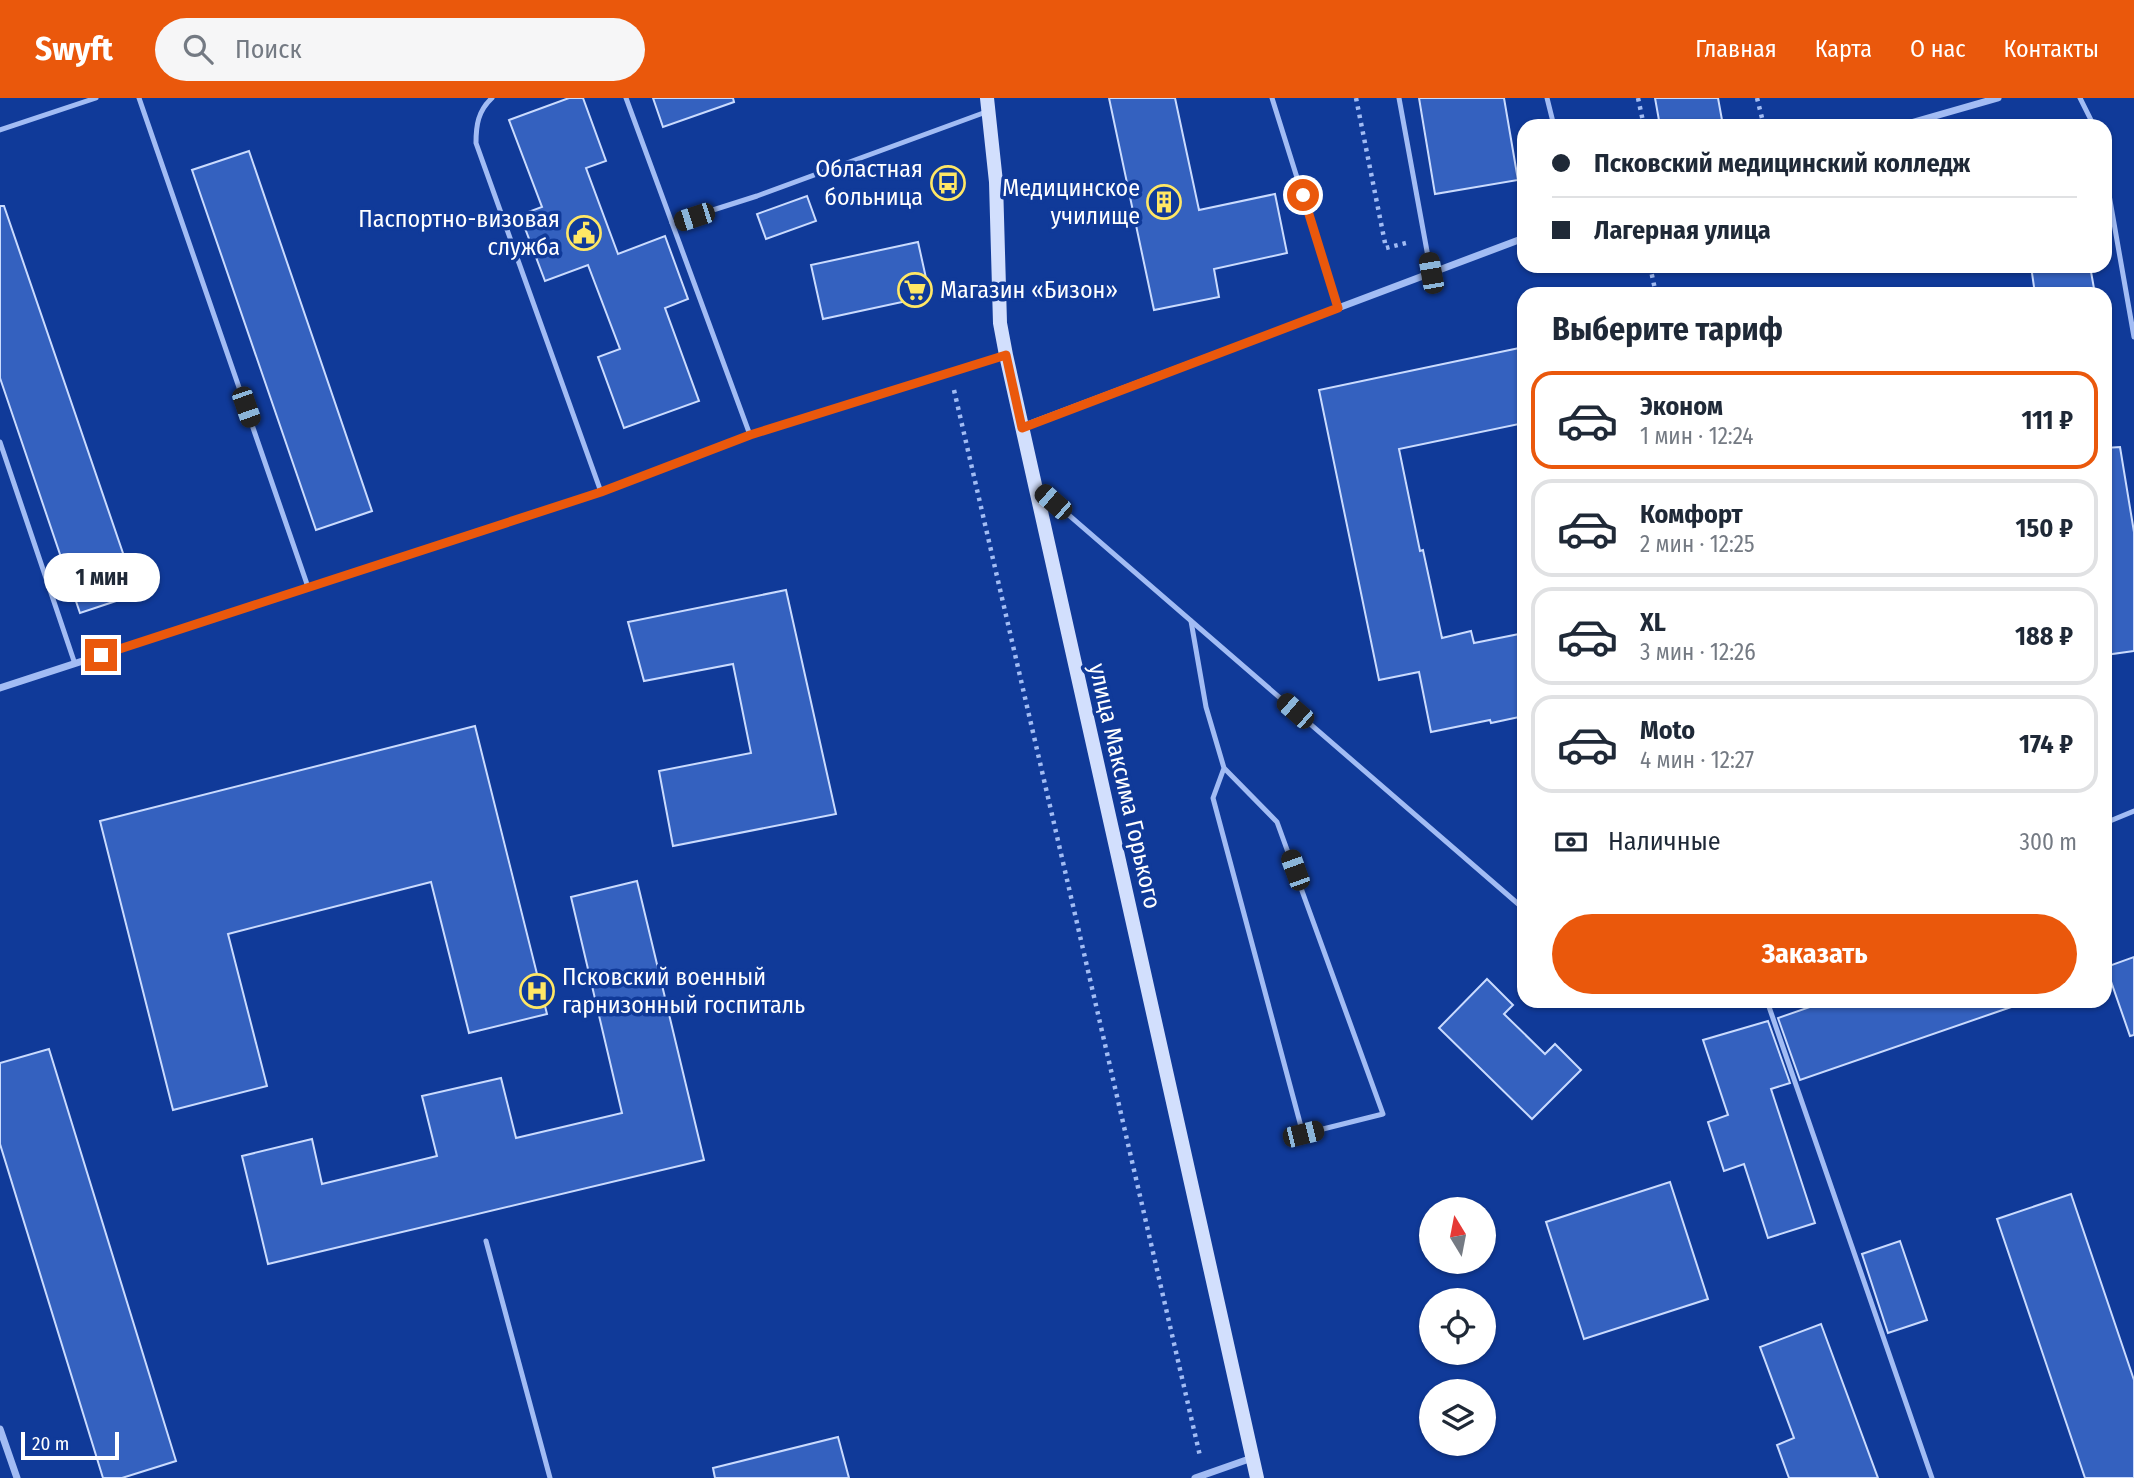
<!DOCTYPE html>
<html lang="ru">
<meta charset="utf-8">
<style>
:root{--surface:#fff;--page:#f6f6f7;--text:#1f2937;--muted:#747a83;--line:#e0e1e3;--accent:#ea580c}
body{margin:0;font-family:"Fira Sans Condensed",sans-serif;background:var(--page);color:var(--text);height:100vh;display:flex;flex-direction:column;font-size:26px;white-space:nowrap}
*{box-sizing:border-box;margin:0}
p{font-size:23px;color:var(--muted)}
.icon{flex:none;width:38px;height:38px;fill:none;stroke:currentColor;stroke-width:2;stroke-linecap:round;stroke-linejoin:round}
.map{position:relative;flex:1;overflow:hidden}
.panel{position:absolute;left:1517px;top:189px;width:595px;height:721px;display:flex;flex-direction:column;background:var(--surface);border-radius:21px;box-shadow:0 2px 5px #0004}
.panel>*{flex:none}
.banner{position:absolute;left:1517px;top:21px;width:595px;height:154px;border-radius:21px;box-shadow:0 2px 5px #0004;display:grid;align-content:center;height:154px;padding:0 35px;background:var(--surface)}
.needle{width:46px;rotate:350deg}
.buttons{position:absolute;left:1419px;top:1099px;display:grid;gap:14px}
.buttons a{display:grid;place-items:center;width:77px;height:77px;border-radius:50%;background:var(--surface);box-shadow:0 2px 5px #0004;font-size:35px}
.scale{position:absolute;left:21px;bottom:18px;width:98px;box-sizing:border-box;padding-left:7px;border:4px solid #fff;border-top:0;font-size:19px;line-height:24px;white-space:nowrap;color:#fff;-webkit-text-stroke:5px #103a99;paint-order:stroke}
.end{position:absolute;width:32px;height:32px;margin:-16px;border:9px solid #ea580c;background:#fff;box-shadow:0 0 0 4px #fff}
.from{border-radius:50%}
.bubble{position:absolute;height:49px;border-radius:24px;background:var(--surface);box-shadow:0 2px 5px #0004;font-size:23px;font-weight:700;line-height:49px;text-align:center}
.car{position:absolute;width:21px;height:42px;margin:-21px -10px;border-radius:9px;box-shadow:0 0 5px 2px #0007;background:linear-gradient(#222 24%,#8ab4d8 0 40%,#222 0 76%,#8ab4d8 0 86%,#222 0)}
.banner b{display:flex;align-items:center;gap:24px;height:66px;font-size:26px}
.banner b+b{border-top:2px solid var(--line)}
.banner i{width:18px;height:18px;background:var(--text)}
ul{padding:0;list-style:none}
li{display:flex;align-items:center;gap:21px;height:98px;margin:0 14px 10px;padding:0 21px;border:4px solid var(--line);border-radius:21px}
li div{flex:1}
li b{display:block;font-size:26px}
li em{font-style:normal;font-weight:700}
li.current{border-color:var(--accent)}
li>.icon{width:63px;height:63px;stroke-width:1.5}
h2{padding:0 35px;font-size:32px;line-height:84px}
.pay{display:flex;align-items:center;gap:18px;height:77px;padding:0 35px;font-size:26px}
.pay p{margin-inline-start:auto}
.button{display:flex;gap:14px;margin-top:auto;padding:14px 35px}
.button a{flex:1;height:80px;border-radius:42px;background:var(--accent);color:#fff;font-size:28px;font-weight:700;line-height:80px;text-align:center}
header{display:flex;align-items:center;gap:42px;box-sizing:border-box;height:98px;padding:0 35px;background:var(--accent);color:#fff}
header strong{font-size:33px}
nav{display:flex;gap:38px;margin-inline-start:auto;font-size:24px}
.search{width:490px;height:63px;background:var(--page);display:flex;align-items:center;gap:18px;box-sizing:border-box;padding:0 24px;border-radius:38px;color:var(--muted);font-size:26px}
.map>svg:first-child{display:block}
.building{fill:#3461bf;stroke:#cadbfe;stroke-width:2}
.lines{fill:none;stroke-linecap:round;stroke-linejoin:round}
.path{stroke:#a2bcf4;stroke-width:4.5;stroke-dasharray:3.5 5;stroke-linecap:butt}
.lane{stroke:#a2bcf4;stroke-width:5}
.street{stroke:#a2bcf4;stroke-width:7}
.secondary{stroke:#d2dffd;stroke-width:14}
.route{stroke:#ea580c;stroke-width:9}
.labels{text-anchor:middle;stroke-width:7;stroke-linejoin:round;paint-order:stroke}
.poi-label{font-size:24px;fill:#fff;stroke:#103a99;text-anchor:end}
.street-label{font-size:24px;fill:#fff;stroke:#103a99}
</style>
<header>
<strong>Swyft</strong>
<div class="search"><svg class="icon" aria-label="search" viewBox="0 0 24 24"><circle cx="10" cy="10" r="6"/><path d="M15 15l6 6"/></svg>Поиск</div>
<nav><a>Главная</a><a>Карта</a><a>О нас</a><a>Контакты</a></nav>
</header>
<div class="map">
<svg width="2134" height="1380" viewBox="0 0 2134 1380">
<rect width="100%" height="100%" fill="#103a99"/>
<!-- building -->
<g class="building">
<path d="M569 0H583L606 63 586 70 618 156 665 138 688 201 665 210 699 303 624 330 598 259 620 251 588 167 545 183 520 117 542 109 509 22Z"/>
<path d="M653 0H733L734 4 663 29Z"/>
<path d="M1109 0H1175L1199 112 1275 96 1287 155 1214 171 1219 199 1154 212Z"/>
<path d="M1419 0H1504L1518 82 1435 96Z"/>
<path d="M1655 0H1718L1722 22 1690 28H1660Z"/>
<path d="M249 53 372 413 316 432 192 72Z"/>
<path d="M807 98 816 123 766 141 757 116Z"/>
<path d="M0 108H4L137 496 80 515 0 280Z"/>
<path d="M918 144 930 198 823 221 811 167Z"/>
<path d="M2031 168H2090L2095 196H2035Z"/>
<path d="M1524 249V325L1399 351 1420 453 1423 452 1442 540 1471 533 1474 545 1524 535V618L1491 625 1490 622 1431 634 1419 574 1379 582 1319 292Z"/>
<path d="M2120 349 2134 434V553L2105 557V350Z"/>
<path d="M786 492 836 716 673 748 659 673 751 655 733 566 644 583 628 524Z"/>
<path d="M475 628 547 916 469 935 431 784 228 836 267 988 173 1012 100 723Z"/>
<path d="M637 783 704 1062 268 1166 242 1058 312 1041 322 1086 437 1058 422 998 501 980 516 1040 622 1015 571 799Z"/>
<path d="M2134 859V937L2130 938 2106 869Z"/>
<path d="M1487 881 1513 907 1504 916 1545 956 1555 946 1581 972 1532 1021 1439 930Z"/>
<path d="M1827 903H2016L2017 907 1800 982 1778 920Z"/>
<path d="M1768 923 1790 985 1771 991 1815 1125 1768 1140 1744 1066 1724 1073 1708 1024 1728 1017 1703 942Z"/>
<path d="M49 951 176 1363 122 1380H103L0 1046V965Z"/>
<path d="M1670 1084 1708 1201 1584 1241 1546 1124Z"/>
<path d="M2071 1096 2134 1282V1380H2085L1997 1121Z"/>
<path d="M1900 1143 1927 1222 1888 1235 1862 1156Z"/>
<path d="M1821 1226 1878 1380H1789L1777 1347 1794 1340 1760 1249Z"/>
<path d="M838 1339 849 1380H715L713 1370Z"/>
</g>
<g class="lines">
<!-- path -->
<g class="path">
<path d="M1356 0 1386 150 1406 145"/>
<path d="M1638 0 1644 28"/>
<path d="M1757 0 1764 28"/>
<path d="M1650 168 1656 196"/>
<path d="M954 292 1200 1358"/>
</g>
<!-- lane -->
<g class="lane">
<path d="M139 0 308 489"/>
<path d="M492 0C478 13 476 27 476 45L601 394"/>
<path d="M626 0 750 337"/>
<path d="M1272 0 1338 210"/>
<path d="M1399 0 1431 175"/>
<path d="M1547 0 1554 28"/>
<path d="M2080 0 2094 28"/>
<path d="M0 32 96 0"/>
<path d="M2105 74 2134 239"/>
<path d="M672 125 757 98 986 14"/>
<path d="M0 344 75 566"/>
<path d="M1041 393 1524 811"/>
<path d="M1191 523 1206 609 1224 670 1277 724 1383 1016 1303 1036 1213 700 1224 670"/>
<path d="M2105 725 2134 713"/>
<path d="M1767 903 1932 1380"/>
<path d="M486 1143 550 1380"/>
</g>
<!-- street -->
<g class="street">
<path d="M1900 28 1998 0"/>
<path d="M1022 329 1524 140"/>
<path d="M0 590 601 394 750 337 1006 257"/>
<path d="M0 1331 17 1380"/>
<path d="M1195 1380 1252 1360"/>
</g>
<!-- secondary -->
<path class="secondary" d="M987 0 996 84 1000 225 1006 257 1257 1380"/>
</g>
<g class="lines">
<!-- route -->
<path class="route" d="M101 557 601 394 750 337 1006 257 1022 330 1338 210 1303 97"/>
</g>
<!-- icons -->
<defs>
<g id="bus-ring" transform="scale(1.75)"><circle r="9.5" fill="#103a99" stroke="#ffe765" stroke-width="1.5"/><path d="M-5-6H5V4H4V6H2V4H-2V6H-4V4H-5ZM-3.5-4V0h7V-4ZM-3.5 1.2v1.5H-2V1.2ZM2 1.2v1.5H3.5V1.2Z" fill="#ffe765"/></g>
<g id="building-ring" transform="scale(1.75)"><circle r="9.5" fill="#103a99" stroke="#ffe765" stroke-width="1.5"/><path d="M-4-6H4V6H1V3H-1V6H-4ZM-2.5-4.3h1.7v1.8h-1.7ZM.8-4.3h1.7v1.8H.8ZM-2.5-1h1.7V.8h-1.7ZM.8-1h1.7V.8H.8Z" fill="#ffe765"/></g>
<g id="civic-ring" transform="scale(1.75)"><circle r="9.5" fill="#103a99" stroke="#ffe765" stroke-width="1.5"/><path d="M-.6-6.5H3V-4.5H.6V-3L4-1V1h2V6H-6V1h2V-1L-.6-3ZM-1.2 2.5V6h2.4V2.5Z" fill="#ffe765"/></g>
<g id="supermarket-ring" transform="scale(1.75)"><circle r="9.5" fill="#103a99" stroke="#ffe765" stroke-width="1.5"/><path d="M-6-5.5h2.5l.6 2H6L4.5 2H-2.5L-4.4-4H-6ZM-1.5 3.2a1.3 1.3 0 1 0 .1 0ZM3 3.2a1.3 1.3 0 1 0 .1 0Z" fill="#ffe765"/></g>
<g id="hospital-ring" transform="scale(1.75)"><circle r="9.5" fill="#103a99" stroke="#ffe765" stroke-width="1.5"/><path d="M-5-5h3v3.5h4V-5h3V5h-3V1.5h-4V5h-3Z" fill="#ffe765"/></g>
</defs>
<g fill-rule="evenodd">
<use href="#bus-ring" x="948" y="85"/>
<use href="#building-ring" x="1164" y="104"/>
<use href="#civic-ring" x="584" y="135"/>
<use href="#supermarket-ring" x="915" y="192"/>
<use href="#hospital-ring" x="537" y="893"/>
</g>
<g class="labels">
<!-- poi labels -->
<g class="poi-label">
<text x="923" y="79">Областная<tspan x="923" dy="28">больница</tspan></text>
<text x="1140" y="98">Медицинское<tspan x="1140" dy="28">училище</tspan></text>
<text x="560" y="129">Паспортно-визовая<tspan x="560" dy="28">служба</tspan></text>
<text x="940" y="200" text-anchor="start">Магазин «Бизон»</text>
<text x="562" y="887" text-anchor="start">Псковский военный<tspan x="562" dy="28">гарнизонный госпиталь</tspan></text>
</g>
<!-- street labels -->
<g class="street-label">
<text transform="translate(1125 688) rotate(77)" y="8">улица Максима Горького</text>
</g>
</g>
</svg>
<div class="buttons">
<a><svg class="needle" viewBox="-14 -14 28 28"><path d="M0-13l5 13h-10z" fill="#e53935"/><path d="M0 13l5-13h-10z" fill="#747a83"/></svg></a>
<a><svg class="icon" aria-label="locate" viewBox="0 0 24 24"><circle cx="12" cy="12" r="6"/><path d="M12 2v4M12 18v4M2 12h4M18 12h4"/></svg></a>
<a><svg class="icon" aria-label="layers" viewBox="0 0 24 24"><path d="M12 4l9 5-9 5-9-5zM3 14l9 5 9-5"/></svg></a>
</div>
<div class="scale">20 m</div>
<i class="end from" style="left:1303px;top:97px"></i>
<i class="end" style="left:101px;top:557px"></i>
<div class="bubble" style="left:44px;top:455px;width:116px">1 мин</div>
<i class="car" style="left:694px;top:119px;rotate:252deg"></i>
<i class="car" style="left:1431px;top:175px;rotate:350deg"></i>
<i class="car" style="left:246px;top:309px;rotate:161deg"></i>
<i class="car" style="left:1053px;top:404px;rotate:311deg"></i>
<i class="car" style="left:1295px;top:613px;rotate:311deg"></i>
<i class="car" style="left:1295px;top:772px;rotate:340deg"></i>
<i class="car" style="left:1303px;top:1036px;rotate:76deg"></i>
<div class="banner">
<b><i class="from"></i>Псковский медицинский колледж</b>
<b><i></i>Лагерная улица</b>
</div>
<section class="panel">
<h2>Выберите тариф</h2>
<ul>
<li class="current"><svg class="icon" aria-label="car" viewBox="0 0 24 24"><path d="M5 17H2v-5l4-1 3-4h7l3 4 3 1v5h-3M9 17h6M6 11h13"/><circle cx="7" cy="17" r="2"/><circle cx="17" cy="17" r="2"/></svg><div><b>Эконом</b><p>1 мин · 12:24</p></div><em>111 ₽</em></li>
<li><svg class="icon" aria-label="car" viewBox="0 0 24 24"><path d="M5 17H2v-5l4-1 3-4h7l3 4 3 1v5h-3M9 17h6M6 11h13"/><circle cx="7" cy="17" r="2"/><circle cx="17" cy="17" r="2"/></svg><div><b>Комфорт</b><p>2 мин · 12:25</p></div><em>150 ₽</em></li>
<li><svg class="icon" aria-label="car" viewBox="0 0 24 24"><path d="M5 17H2v-5l4-1 3-4h7l3 4 3 1v5h-3M9 17h6M6 11h13"/><circle cx="7" cy="17" r="2"/><circle cx="17" cy="17" r="2"/></svg><div><b>XL</b><p>3 мин · 12:26</p></div><em>188 ₽</em></li>
<li><svg class="icon" aria-label="car" viewBox="0 0 24 24"><path d="M5 17H2v-5l4-1 3-4h7l3 4 3 1v5h-3M9 17h6M6 11h13"/><circle cx="7" cy="17" r="2"/><circle cx="17" cy="17" r="2"/></svg><div><b>Moto</b><p>4 мин · 12:27</p></div><em>174 ₽</em></li>
</ul>
<div class="pay"><svg class="icon" aria-label="cash" viewBox="0 0 24 24"><path d="M3 7h18v10H3z"/><circle cx="12" cy="12" r="2"/></svg>Наличные<p>300 m</p></div>
<div class="button"><a>Заказать</a></div>
</section>
</div>
